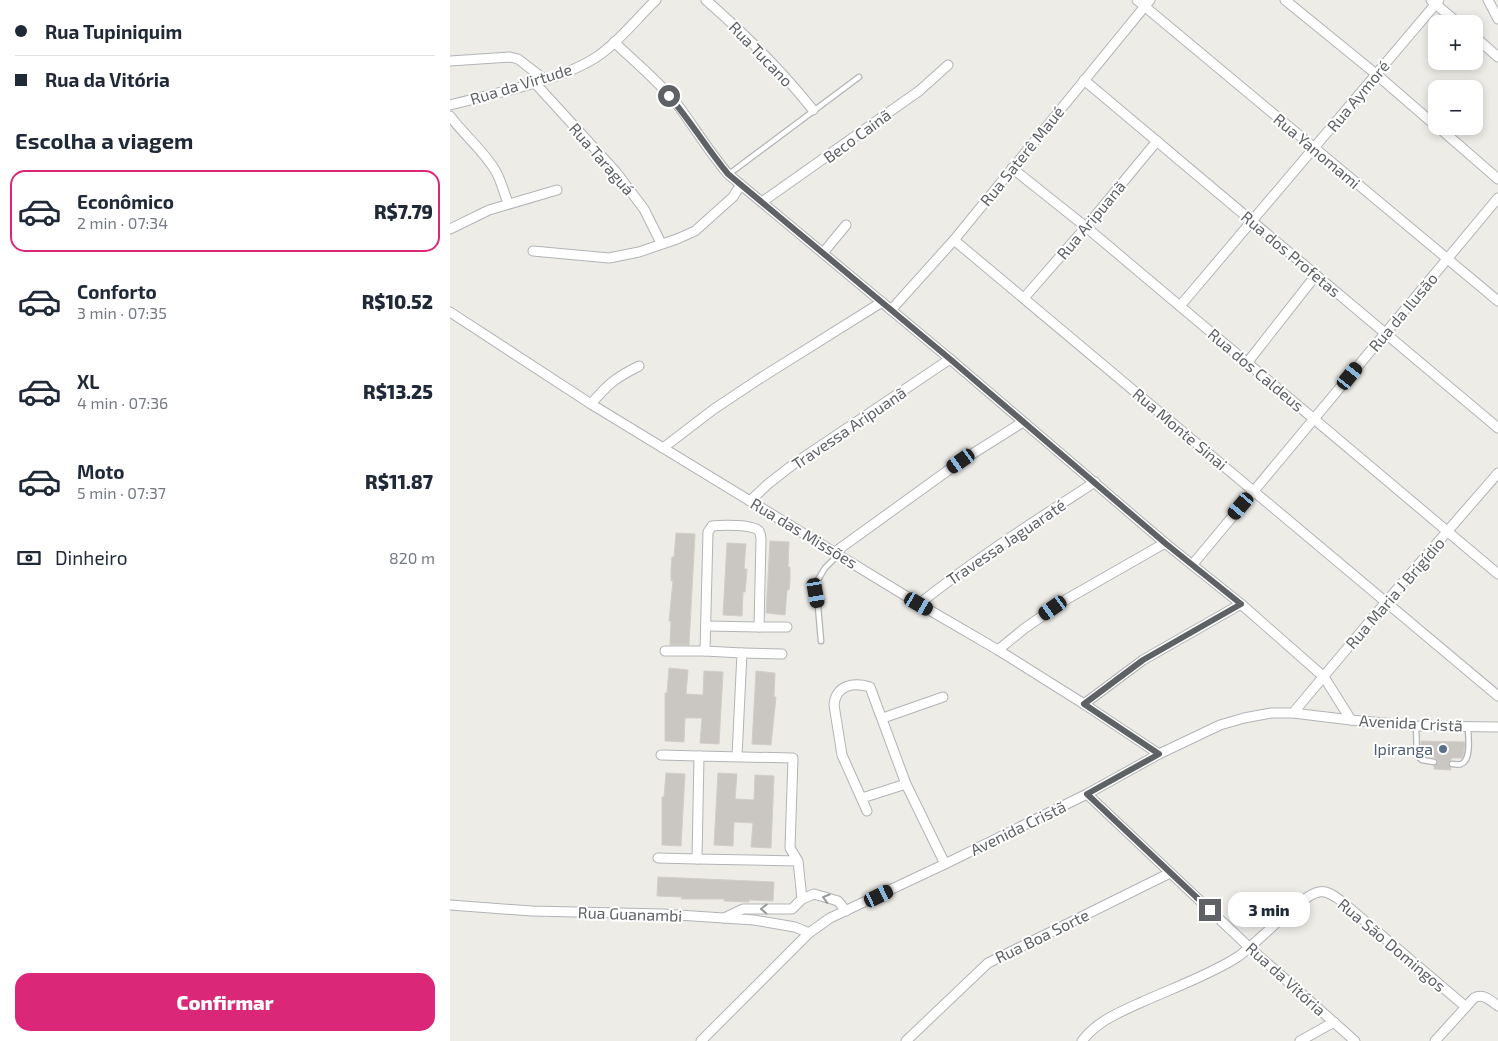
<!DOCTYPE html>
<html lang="pt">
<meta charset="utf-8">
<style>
:root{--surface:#fff;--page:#f6f6f7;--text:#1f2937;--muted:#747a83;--line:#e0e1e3;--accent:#db2777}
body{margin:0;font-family:"Exo 2",sans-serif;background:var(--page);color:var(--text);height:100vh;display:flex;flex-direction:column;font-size:19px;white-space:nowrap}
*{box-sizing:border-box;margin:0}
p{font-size:16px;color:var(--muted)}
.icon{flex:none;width:28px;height:28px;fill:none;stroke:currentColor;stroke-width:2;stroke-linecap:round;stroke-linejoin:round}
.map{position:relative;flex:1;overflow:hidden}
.drawer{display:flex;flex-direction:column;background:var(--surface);width:450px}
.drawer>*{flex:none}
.guide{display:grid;align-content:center;height:110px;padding:0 15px;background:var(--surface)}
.controls{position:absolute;left:978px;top:15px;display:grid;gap:10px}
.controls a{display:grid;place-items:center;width:55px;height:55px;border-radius:10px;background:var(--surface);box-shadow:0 2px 8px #0003;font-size:25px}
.end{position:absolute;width:22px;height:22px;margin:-11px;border:6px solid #5e6265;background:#fff;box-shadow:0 0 0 2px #fff}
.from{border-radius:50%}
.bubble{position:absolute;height:35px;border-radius:15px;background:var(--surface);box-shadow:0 2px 8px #0003;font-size:16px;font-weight:800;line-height:35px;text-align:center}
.car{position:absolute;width:15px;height:30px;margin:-15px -8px;border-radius:6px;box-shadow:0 0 4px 1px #0007;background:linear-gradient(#222 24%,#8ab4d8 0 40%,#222 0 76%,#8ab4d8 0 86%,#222 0)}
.guide b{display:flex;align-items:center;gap:18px;height:48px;font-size:19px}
.guide b+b{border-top:1px solid var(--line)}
.guide i{width:12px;height:12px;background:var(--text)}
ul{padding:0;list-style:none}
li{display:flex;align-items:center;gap:15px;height:82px;margin:0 10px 8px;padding:0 5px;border:2px solid transparent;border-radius:15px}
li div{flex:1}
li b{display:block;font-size:19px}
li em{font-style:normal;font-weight:800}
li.selected{border-color:var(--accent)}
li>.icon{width:45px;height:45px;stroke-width:1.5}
h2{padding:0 15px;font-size:22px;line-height:60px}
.pay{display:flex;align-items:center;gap:12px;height:55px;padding:0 15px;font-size:19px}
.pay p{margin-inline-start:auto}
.button{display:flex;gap:10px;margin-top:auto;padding:10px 15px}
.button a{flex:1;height:58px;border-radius:15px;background:var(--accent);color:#fff;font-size:20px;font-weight:800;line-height:58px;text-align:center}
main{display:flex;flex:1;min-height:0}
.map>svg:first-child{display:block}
.building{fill:#cac7c3;stroke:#d2cdc6}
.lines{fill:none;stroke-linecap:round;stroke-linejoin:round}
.service-casing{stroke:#b1b4b7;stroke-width:7}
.minor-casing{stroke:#b1b4b7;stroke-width:11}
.service{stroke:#fff;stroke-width:4.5}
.minor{stroke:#fff;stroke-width:9}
.oneway{stroke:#96999b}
.route{stroke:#5e6265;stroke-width:6}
.service-dot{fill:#5c6f8a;stroke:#fff;stroke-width:2}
.labels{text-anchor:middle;stroke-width:4;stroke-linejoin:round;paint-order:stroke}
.street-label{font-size:16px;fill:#5e6265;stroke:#fff}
.service-label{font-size:16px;fill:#4e5e75;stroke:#fff;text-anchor:end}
</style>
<main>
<section class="drawer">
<div class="guide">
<b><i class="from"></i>Rua Tupiniquim</b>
<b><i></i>Rua da Vitória</b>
</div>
<h2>Escolha a viagem</h2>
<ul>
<li class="selected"><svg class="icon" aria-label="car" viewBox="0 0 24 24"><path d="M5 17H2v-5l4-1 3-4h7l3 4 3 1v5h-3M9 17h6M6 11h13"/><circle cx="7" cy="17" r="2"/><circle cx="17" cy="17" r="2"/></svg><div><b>Econômico</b><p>2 min · 07:34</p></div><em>R$7.79</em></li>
<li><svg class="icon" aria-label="car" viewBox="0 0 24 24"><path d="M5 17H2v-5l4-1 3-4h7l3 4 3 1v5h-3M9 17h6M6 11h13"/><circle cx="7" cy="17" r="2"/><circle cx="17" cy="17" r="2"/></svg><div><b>Conforto</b><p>3 min · 07:35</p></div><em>R$10.52</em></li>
<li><svg class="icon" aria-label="car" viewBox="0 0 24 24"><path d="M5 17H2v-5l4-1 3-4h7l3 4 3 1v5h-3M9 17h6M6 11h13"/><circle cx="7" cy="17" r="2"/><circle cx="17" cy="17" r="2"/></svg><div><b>XL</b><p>4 min · 07:36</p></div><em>R$13.25</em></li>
<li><svg class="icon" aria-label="car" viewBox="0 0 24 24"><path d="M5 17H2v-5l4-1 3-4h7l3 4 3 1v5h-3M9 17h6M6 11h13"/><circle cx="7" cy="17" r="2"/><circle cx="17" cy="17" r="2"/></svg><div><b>Moto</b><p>5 min · 07:37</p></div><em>R$11.87</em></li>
</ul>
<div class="pay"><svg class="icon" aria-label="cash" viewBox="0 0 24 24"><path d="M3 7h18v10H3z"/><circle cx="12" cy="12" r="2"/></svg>Dinheiro<p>820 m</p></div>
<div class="button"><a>Confirmar</a></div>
</section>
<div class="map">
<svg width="1048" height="1041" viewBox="0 0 1048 1041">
<rect width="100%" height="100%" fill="#eeece7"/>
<!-- building -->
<g class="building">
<path d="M226 533 245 534 239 645H220L221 621H219L223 581H221V569L222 557H224Z"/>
<path d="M320 541 339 542 338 567H340V581L339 590H337L335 615 316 613Z"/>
<path d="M277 543 296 544 294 569H297L296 582 295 592H293L292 616 273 615Z"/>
<path d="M219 668 238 670 236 694 253 695 254 671 273 672 269 744 250 743 252 718H235L234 742 215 741V693H217Z"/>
<path d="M306 671 325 673 324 697H326L321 745 302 744Z"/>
<path d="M971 741 1015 742 1013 756 1012 758H1002L998 763 1001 770 984 769V766L988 763V760L984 757 974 756 971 754Z"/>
<path d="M216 773 235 774 231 846 212 845V797H214Z"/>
<path d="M268 773 287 774 285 799 304 800 305 775 324 776 321 848 301 847 303 823 284 822 283 846 264 845Z"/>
<path d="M208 877 324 882 323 901 299 900V902L274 901V899H231L232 897 207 896Z"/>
</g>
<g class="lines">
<!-- service casing -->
<g class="service-casing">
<g id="service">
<path d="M279 174 409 77"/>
<path d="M371 641 366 583 375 568 388 555"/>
<path d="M966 726 967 756 972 760 984 762"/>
<path d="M1002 764C1005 764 1008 765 1011 764 1022 760 1018 736 1018 727"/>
</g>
</g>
<!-- minor casing -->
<g class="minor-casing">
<g id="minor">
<path d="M256 0C295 34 331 70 363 110"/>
<path d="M687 0 1048 301"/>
<path d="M835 0 926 74 986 126"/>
<path d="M981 0 1009 24"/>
<path d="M1038 0 1048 19"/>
<path d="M1024 36 1048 57"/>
<path d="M164 42C186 63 211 83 230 108 246 130 260 153 278 174L500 359 715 543 791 604 874 677 901 720"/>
<path d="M0 61 60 57 68 59 94 79"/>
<path d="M634 80 1048 428"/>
<path d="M84 82 166 172 194 209 211 243"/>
<path d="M0 105C45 93 111 81 148 56 170 41 187 18 206 0"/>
<path d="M0 116C14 135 33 150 45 170 51 180 54 193 58 203"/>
<path d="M987 126 1048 179"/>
<path d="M562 168 636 227 1048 574"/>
<path d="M312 202 469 91 498 65"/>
<path d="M0 229 39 210 107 190"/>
<path d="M504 240 1048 696"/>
<path d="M83 251 159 258 189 252 227 239 245 231 283 197 290 186"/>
<path d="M373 253 396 225"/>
<path d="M574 298 636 227 707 141"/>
<path d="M730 306 989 0"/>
<path d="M441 310 504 240 700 0"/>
<path d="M0 312 141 404 469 604 548 650 634 704 709 754"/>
<path d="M797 363 866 275"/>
<path d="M141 404C158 384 165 378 189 366"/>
<path d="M213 448 264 409 309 379 432 302"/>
<path d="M300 501 318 484 345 463 500 359"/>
<path d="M385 552 511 461 573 422"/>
<path d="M743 564 1048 198"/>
<path d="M469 604C525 559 585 521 645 482"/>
<path d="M256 626 309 627"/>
<path d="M548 650 575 628 617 599 715 543"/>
<path d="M215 651H255L292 653 287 756"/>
<path d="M255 651 258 532 262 526C271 525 303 524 309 531 310 533 311 536 311 539L309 627H337"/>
<path d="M292 653 332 654"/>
<path d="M634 704 693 660 791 604"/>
<path d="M843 713 936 602 1048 473"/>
<path d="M433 718 493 697"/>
<path d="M211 755 249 756"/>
<path d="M637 794 800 948 905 1041"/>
<path d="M412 798 456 784"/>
<path d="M417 811 392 755 384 705C386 685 403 682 420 687L456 784 495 864"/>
<path d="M208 858 247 859"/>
<path d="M348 861 247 859 249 756 343 758 340 848 348 861 352 899"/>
<path d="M0 905 82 911 213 914 304 920 345 927 359 933"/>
<path d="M274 918 293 909H342L352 899 364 894 388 901 396 911"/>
<path d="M251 1041 359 933 380 918 495 864 637 794 709 754 770 725 794 718 821 713H843L901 720 966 726 1048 727"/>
<path d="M456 1041 538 963 720 873"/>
<path d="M632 1041C647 1021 670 1012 692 1002 723 988 757 976 786 958 805 946 852 894 869 892 877 890 884 896 890 900L1016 1007"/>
<path d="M850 1041 884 1022"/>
<path d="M985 1041 1024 998C1033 993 1040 1000 1048 1006"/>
</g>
</g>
<!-- service -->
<use href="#service" class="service"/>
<!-- minor -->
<use href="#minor" class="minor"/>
</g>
<!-- one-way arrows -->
<defs><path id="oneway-chevron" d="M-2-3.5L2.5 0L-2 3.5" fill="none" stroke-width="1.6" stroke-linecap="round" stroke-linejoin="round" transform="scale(1.25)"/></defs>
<g class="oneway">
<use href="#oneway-chevron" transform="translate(376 898) rotate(-164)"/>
<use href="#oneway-chevron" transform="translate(314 909) rotate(-179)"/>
</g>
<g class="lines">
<!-- route -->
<path class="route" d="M219 96C240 120 257 149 278 174L500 359 715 543 791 604 693 660 634 704 709 754 637 794 760 910"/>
</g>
<!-- markers -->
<circle class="service-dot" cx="993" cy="749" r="5"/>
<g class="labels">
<!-- street labels -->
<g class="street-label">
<text transform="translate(311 54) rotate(46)" y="6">Rua Tucano</text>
<text transform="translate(71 84) rotate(-17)" y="6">Rua da Virtude</text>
<text transform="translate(908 96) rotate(-50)" y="6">Rua Aymoré</text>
<text transform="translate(407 136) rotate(-36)" y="6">Beco Cainã</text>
<text transform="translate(867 151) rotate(40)" y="6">Rua Yanomami</text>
<text transform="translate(572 156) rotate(-51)" y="6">Rua Saterê Maué</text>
<text transform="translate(152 159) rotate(49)" y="6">Rua Taraguá</text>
<text transform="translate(641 220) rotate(-50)" y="6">Rua Aripuanã</text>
<text transform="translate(841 254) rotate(40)" y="6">Rua dos Profetas</text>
<text transform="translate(953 312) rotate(-50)" y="6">Rua da Ilusão</text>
<text transform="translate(806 370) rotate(40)" y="6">Rua dos Caldeus</text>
<text transform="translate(399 428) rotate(-34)" y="6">Travessa Aripuanã</text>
<text transform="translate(730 429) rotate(40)" y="6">Rua Monte Sinai</text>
<text transform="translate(354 533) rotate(31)" y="6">Rua das Missões</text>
<text transform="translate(556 542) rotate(-34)" y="6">Travessa Jaguaraté</text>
<text transform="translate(945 593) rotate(-49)" y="6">Rua Maria J Brigídio</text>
<text transform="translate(961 723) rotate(3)" y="6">Avenida Cristã</text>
<text transform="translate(568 828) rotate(-26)" y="6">Avenida Cristã</text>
<text transform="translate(180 914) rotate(2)" y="6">Rua Guanambi</text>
<text transform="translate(592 936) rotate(-26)" y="6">Rua Boa Sorte</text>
<text transform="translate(942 945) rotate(40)" y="6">Rua São Domingos</text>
<text transform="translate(836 979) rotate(42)" y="6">Rua da Vitória</text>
</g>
<!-- service labels -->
<g class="service-label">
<text x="983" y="755">Ipiranga</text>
</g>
</g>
</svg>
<div class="controls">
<a>+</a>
<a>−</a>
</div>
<i class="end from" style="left:219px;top:96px"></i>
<i class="end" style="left:760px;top:910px"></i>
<div class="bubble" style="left:778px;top:892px;width:82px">3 min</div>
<i class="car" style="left:900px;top:376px;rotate:39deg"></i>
<i class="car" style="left:511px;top:461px;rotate:235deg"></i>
<i class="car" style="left:791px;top:506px;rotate:220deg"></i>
<i class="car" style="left:366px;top:593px;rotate:170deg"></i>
<i class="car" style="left:469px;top:604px;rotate:120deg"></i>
<i class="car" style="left:603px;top:608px;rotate:235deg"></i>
<i class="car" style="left:429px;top:896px;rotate:64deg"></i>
</div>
</main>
